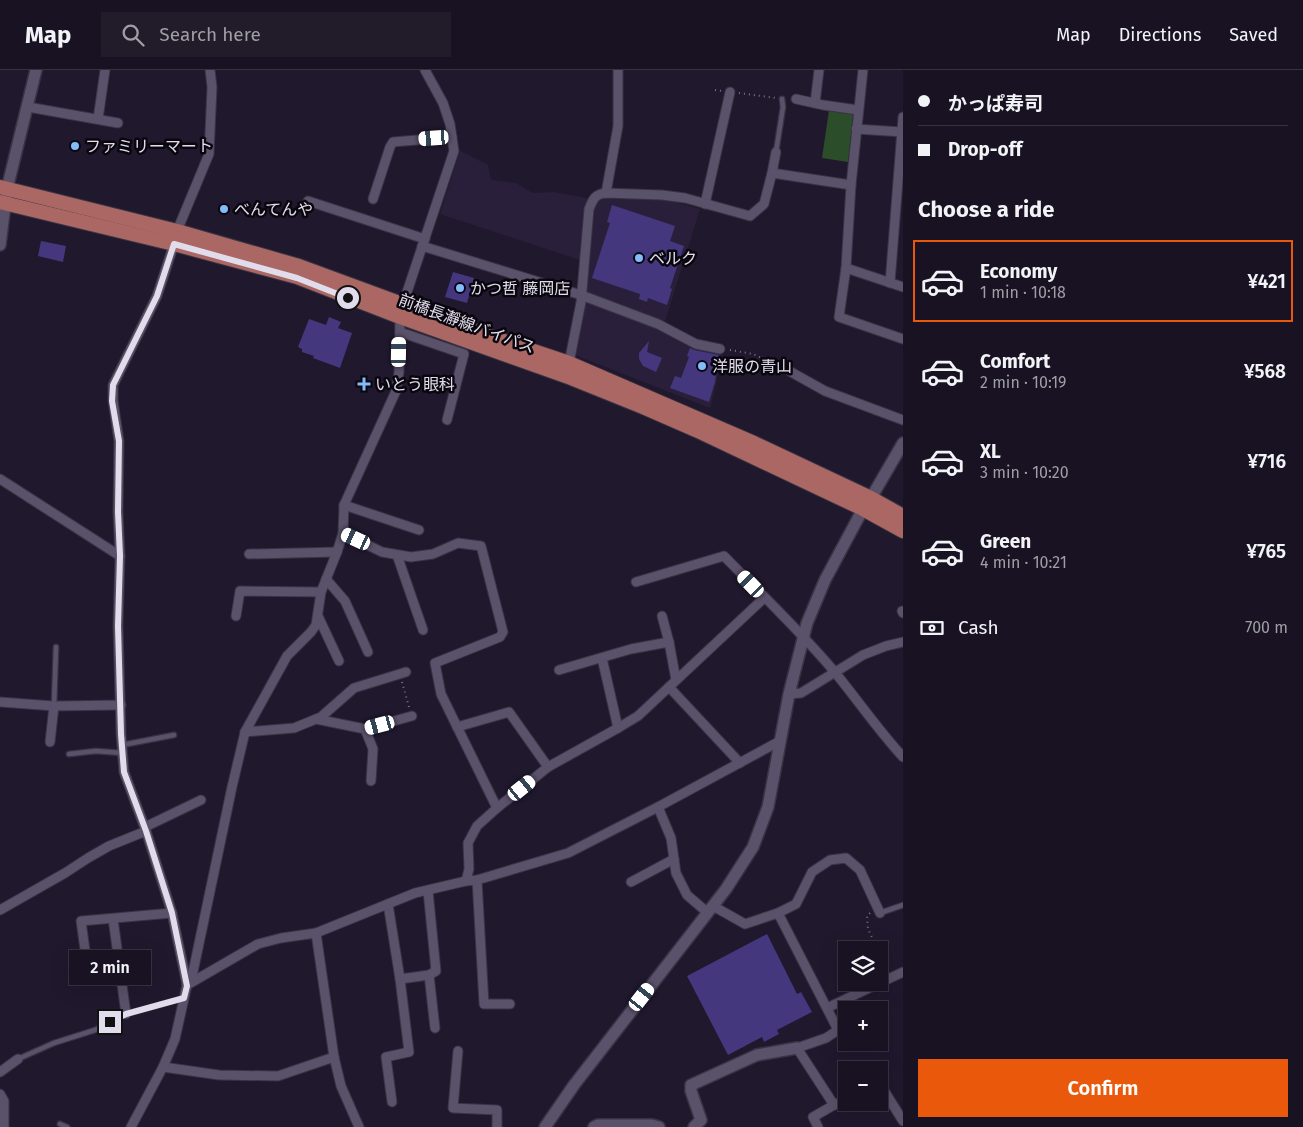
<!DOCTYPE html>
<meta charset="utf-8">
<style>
:root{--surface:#181222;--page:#211b2a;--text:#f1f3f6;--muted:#9f9ea5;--line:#363240;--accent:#ea580c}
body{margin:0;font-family:"Fira Sans","Noto Sans JP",sans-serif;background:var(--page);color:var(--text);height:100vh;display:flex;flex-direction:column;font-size:19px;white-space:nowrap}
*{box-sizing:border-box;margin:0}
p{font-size:16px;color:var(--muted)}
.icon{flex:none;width:28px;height:28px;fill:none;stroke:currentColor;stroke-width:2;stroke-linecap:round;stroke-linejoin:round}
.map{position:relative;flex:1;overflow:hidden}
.sheet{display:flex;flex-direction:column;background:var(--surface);width:400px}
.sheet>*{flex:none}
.banner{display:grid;align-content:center;height:110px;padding:0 15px;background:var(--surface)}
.buttons{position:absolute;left:838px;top:871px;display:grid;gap:10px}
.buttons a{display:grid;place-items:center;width:50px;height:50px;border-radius:0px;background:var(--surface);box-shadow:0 5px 20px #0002,0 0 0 1px var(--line);font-size:25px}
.end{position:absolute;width:22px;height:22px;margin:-11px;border:6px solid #e1dceb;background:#111;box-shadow:0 0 0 2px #111}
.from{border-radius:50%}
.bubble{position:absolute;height:35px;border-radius:0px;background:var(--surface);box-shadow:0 5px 20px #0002,0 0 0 1px var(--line);font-size:16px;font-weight:600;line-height:35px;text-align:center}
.car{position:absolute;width:15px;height:30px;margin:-15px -8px;border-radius:6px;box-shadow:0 0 4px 1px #0007;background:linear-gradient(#fff 24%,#345 0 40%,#fff 0 76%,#345 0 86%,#fff 0)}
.banner b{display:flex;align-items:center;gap:18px;height:48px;font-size:19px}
.banner b+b{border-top:1px solid var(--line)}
.banner i{width:12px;height:12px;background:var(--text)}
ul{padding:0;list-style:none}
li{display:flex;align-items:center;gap:15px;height:82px;margin:0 10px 8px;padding:0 5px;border:2px solid transparent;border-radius:0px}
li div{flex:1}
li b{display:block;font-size:19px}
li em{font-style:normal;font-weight:600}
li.on{border-color:var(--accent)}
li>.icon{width:45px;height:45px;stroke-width:1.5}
h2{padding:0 15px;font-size:22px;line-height:60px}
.pay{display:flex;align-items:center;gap:12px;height:55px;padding:0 15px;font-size:19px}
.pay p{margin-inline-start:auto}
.button{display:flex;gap:10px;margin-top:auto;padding:10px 15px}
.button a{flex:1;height:58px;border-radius:0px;background:var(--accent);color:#fff;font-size:20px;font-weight:600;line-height:58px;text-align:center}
header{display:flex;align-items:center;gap:30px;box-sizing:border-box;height:70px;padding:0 25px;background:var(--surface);border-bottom:1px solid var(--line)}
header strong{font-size:24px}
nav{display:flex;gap:28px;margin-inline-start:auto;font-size:18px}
.search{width:350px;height:45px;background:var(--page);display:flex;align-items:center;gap:12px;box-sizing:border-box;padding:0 18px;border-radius:0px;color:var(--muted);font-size:19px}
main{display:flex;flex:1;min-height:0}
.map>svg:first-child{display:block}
.built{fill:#2a1f3a}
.green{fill:#2c4d29}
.building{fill:#44377e}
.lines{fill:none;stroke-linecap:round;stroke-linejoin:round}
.service-casing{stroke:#393444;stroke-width:7}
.minor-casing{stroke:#393444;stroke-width:11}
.tertiary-casing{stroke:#393444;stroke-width:14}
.primary-casing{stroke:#393444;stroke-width:16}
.path{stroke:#797385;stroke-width:2;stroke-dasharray:1 4;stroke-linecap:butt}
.service{stroke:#5a516a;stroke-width:4.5}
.minor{stroke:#5a516a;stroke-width:9}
.tertiary{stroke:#5a516a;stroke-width:11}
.primary{stroke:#ab6763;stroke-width:14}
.route{stroke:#e1dceb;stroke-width:6}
.poi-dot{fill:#84bcfb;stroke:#09060e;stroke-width:2}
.labels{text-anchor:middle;stroke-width:5;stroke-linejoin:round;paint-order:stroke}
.poi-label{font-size:16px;fill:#e1dceb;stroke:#09060e;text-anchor:start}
.street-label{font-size:16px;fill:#e1dceb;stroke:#09060e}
</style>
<header>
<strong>Map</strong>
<div class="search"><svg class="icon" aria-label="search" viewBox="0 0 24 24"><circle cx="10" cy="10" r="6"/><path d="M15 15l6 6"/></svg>Search here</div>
<nav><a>Map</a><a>Directions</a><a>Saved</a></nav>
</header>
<main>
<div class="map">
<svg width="903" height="1057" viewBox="0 0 903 1057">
<rect width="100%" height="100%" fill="#20182d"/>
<!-- built -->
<path class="built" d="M460 81 488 95 491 110 516 113 533 123 554 122 597 130 614 127 667 130 700 139 662 261 690 276 722 282 717 310 710 338 575 285 589 193 440 144Z"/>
<!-- green -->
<path class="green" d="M829 40 850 43 853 45 848 92 822 88Z"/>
<!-- building -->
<g class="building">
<path d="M612 135 675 156 670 171 684 176 670 218 672 219 667 235 648 228 647 232 639 229 640 224 592 208 610 153 607 152Z"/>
<path d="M41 171 66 176 63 192 38 186Z"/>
<path d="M453 202 474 208 467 233 445 227Z"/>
<path d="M329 247 341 252 338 258 352 263 340 298 313 288 314 286 302 282V279L298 277 309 249 326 255Z"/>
<path d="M649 271 647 282 662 288 656 302 643 296 639 289V283Z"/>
<path d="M690 278 694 280 719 285 715 312 709 332 670 318 675 306 681 308 689 287 687 286Z"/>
<path d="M767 864 797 924 801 922 812 942 777 960 779 964 764 972 762 967 728 985 687 906Z"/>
</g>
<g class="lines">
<!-- service casing -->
<g class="service-casing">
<g id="service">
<path d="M776 82 783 37 782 29"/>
<path d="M54 636 56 577"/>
<path d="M122 675 174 665"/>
<path d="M69 684 96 681 123 683"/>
<path d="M880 843 903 835"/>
<path d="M18 989 54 973 95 960 126 944 184 928"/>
<path d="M60 1054 67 1057"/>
</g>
</g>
<!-- minor casing -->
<g class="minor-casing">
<g id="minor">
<path d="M863 0 851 115 846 198 839 247 903 269"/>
<path d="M796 29 823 35 858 40"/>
<path d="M815 33 819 0"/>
<path d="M28 37 118 53"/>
<path d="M98 49 105 0"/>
<path d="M856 59 903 62"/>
<path d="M772 103 776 82"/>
<path d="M606 123 618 56V0"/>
<path d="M373 129 390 77 393 72 452 67"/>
<path d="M308 131 425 169"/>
<path d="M705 134 730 22"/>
<path d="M177 161 209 84 212 17 210 0"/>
<path d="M174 174 157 226 113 315V331L119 371 118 442 120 486 118 555 121 664 124 702 146 761 172 843 187 915"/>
<path d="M422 176 581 225 658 254 696 274 720 279"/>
<path d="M846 198 903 217"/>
<path d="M890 213 903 47"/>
<path d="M400 262 464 284 447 350"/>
<path d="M569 293 581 232 589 139C593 129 595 124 606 123L662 125 685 128 750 146 764 134 772 103 851 115"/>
<path d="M791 302 825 321 903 350"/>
<path d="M0 409 120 486"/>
<path d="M344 435 419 460"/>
<path d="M343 463 382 482 411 487 433 484 458 473 481 476 503 562 500 567 435 593 441 624 497 738"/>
<path d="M249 484 337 482"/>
<path d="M397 485 423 560"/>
<path d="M326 509 345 531 368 582"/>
<path d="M636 512 724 486C761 524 799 560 833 600 857 629 878 660 903 687"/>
<path d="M902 541 903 543"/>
<path d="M236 546 240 521 321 522"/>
<path d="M318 546 339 591"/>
<path d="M662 546 669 572 676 610"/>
<path d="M602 588 618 658"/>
<path d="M559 600 631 579 669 572"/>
<path d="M669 617 740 693"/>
<path d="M789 624 801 623 863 585 886 576 903 572"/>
<path d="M0 632 54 636 121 635"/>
<path d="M316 649 365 659 412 646"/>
<path d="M457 657 509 642 548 697"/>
<path d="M365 659 373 679 371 711"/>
<path d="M245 662 294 658 321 647 354 618 406 602"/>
<path d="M50 672 54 636"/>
<path d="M658 737 671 768 676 803 687 825 708 843"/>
<path d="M145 757 201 730"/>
<path d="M477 810 484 934H510"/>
<path d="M466 811 469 799 468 773 477 756 497 738 548 697 618 658 638 646 764 528"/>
<path d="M631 812 674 789"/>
<path d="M388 834 400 909 409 982 386 987 392 1032"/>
<path d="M713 836 745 854 778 843 838 960 826 968 797 978 834 1035 846 1030"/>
<path d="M0 840 65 803 88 788 109 776 146 761"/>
<path d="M778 843 796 834 812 802 830 790 846 788 860 800 880 843"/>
<path d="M113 849 126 944"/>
<path d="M316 863 334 987 341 1016 359 1057"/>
<path d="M86 887 81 851 172 843"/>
<path d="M429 905 435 958"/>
<path d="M400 909 429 905 436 901 428 821"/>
<path d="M187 915 258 874 281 868 316 863 415 823 466 811 477 810 568 783 658 737 780 671"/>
<path d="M827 938 903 902"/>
<path d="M458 981 453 1038 497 1040V1057"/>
<path d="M163 997 219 1005 278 1006 334 987"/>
<path d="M0 1002 18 989"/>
<path d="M879 1014H880L903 1051"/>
<path d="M0 1024 4 1031V1057"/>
<path d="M131 1057 163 997 175 969 187 915 193 902 232 717 245 662 287 586 311 562 316 555 321 522 337 482 343 463 344 435 396 321 399 302 400 247 403 234 454 81 450 54 443 33 425 0"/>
<path d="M818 1057 813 1047 834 1035"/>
</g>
</g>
<!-- tertiary casing -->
<g class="tertiary-casing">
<g id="tertiary">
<path d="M0 175 7 119 36 0"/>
<path d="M545 1057 574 1015 726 819 753 777 768 737 789 624 807 553 825 510 863 439 871 428 903 373"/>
<path d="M594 1057 598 1055H652L659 1057"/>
<path d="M694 1057 701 1050 691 1021V1015L757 985 797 978"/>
</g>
</g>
<!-- primary casing -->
<g class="primary-casing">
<g id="primary">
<path d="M0 117 177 161 299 196 492 267 569 293 754 373 871 428 903 446"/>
<path d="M0 132 174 174 297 207 400 247 571 308 643 337 698 361 863 439 903 461"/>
</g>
</g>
<!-- path -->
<g class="path">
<path d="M715 20 722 21"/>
<path d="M739 23 776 28"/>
<path d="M730 280 753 284 784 299"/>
<path d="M402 612 409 637"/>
<path d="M870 843 867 846 868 859 878 880"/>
<path d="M879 881 885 890 883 902"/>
</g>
<!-- service -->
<use href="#service" class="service"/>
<!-- minor -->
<use href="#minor" class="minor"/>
<!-- tertiary -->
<use href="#tertiary" class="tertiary"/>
<!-- primary -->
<use href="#primary" class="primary"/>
</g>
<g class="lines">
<!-- route -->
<path class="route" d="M110 952 126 944 184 928 187 916 172 843 146 761 124 702 121 664 118 556 120 486 118 442 119 371 112 331 113 315 157 226 174 174 297 208 348 228"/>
</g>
<!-- markers -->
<g class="poi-dot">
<circle cx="75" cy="76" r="5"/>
<circle cx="224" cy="139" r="5"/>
<circle cx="639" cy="188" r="5"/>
<circle cx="460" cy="218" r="5"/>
<circle cx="702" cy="296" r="5"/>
<path d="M361.5 306.5h5v5h5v5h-5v5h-5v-5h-5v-5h5z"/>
</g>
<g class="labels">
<!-- poi labels -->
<g class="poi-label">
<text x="85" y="82">ファミリーマート</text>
<text x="234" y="145">べんてんや</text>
<text x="649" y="194">ベルク</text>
<text x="470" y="224">かつ哲 藤岡店</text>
<text x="712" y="302">洋服の青山</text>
<text x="375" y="320">いとう眼科</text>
</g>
<!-- street labels -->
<g class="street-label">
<text transform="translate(467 253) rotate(20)" y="6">前橋長瀞線バイパス</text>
</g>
</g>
</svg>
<div class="buttons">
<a><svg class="icon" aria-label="layers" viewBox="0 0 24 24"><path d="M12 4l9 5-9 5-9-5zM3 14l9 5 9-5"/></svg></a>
<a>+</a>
<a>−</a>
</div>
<i class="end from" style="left:348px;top:228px"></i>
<i class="end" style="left:110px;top:952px"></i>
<div class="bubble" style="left:69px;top:880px;width:82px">2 min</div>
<i class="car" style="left:434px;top:68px;rotate:266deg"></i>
<i class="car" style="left:399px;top:282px;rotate:1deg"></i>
<i class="car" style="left:356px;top:469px;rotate:295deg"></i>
<i class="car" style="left:751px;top:514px;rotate:316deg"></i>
<i class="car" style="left:380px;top:655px;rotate:255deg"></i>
<i class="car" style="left:522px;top:718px;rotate:51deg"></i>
<i class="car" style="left:642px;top:927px;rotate:38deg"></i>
</div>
<section class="sheet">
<div class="banner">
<b><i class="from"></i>かっぱ寿司</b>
<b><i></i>Drop-off</b>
</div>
<h2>Choose a ride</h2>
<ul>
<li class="on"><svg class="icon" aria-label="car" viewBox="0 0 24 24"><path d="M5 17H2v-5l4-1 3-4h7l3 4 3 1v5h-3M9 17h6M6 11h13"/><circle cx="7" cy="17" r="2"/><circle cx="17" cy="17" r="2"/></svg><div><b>Economy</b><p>1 min · 10:18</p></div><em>¥421</em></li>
<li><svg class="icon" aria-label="car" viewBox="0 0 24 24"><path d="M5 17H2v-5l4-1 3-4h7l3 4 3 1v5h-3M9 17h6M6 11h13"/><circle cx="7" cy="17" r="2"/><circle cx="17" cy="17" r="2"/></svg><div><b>Comfort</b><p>2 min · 10:19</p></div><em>¥568</em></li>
<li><svg class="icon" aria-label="car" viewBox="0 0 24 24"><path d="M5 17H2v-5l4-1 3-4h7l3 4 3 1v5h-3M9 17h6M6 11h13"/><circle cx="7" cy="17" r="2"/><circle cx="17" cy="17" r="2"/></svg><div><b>XL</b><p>3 min · 10:20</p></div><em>¥716</em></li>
<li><svg class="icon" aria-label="car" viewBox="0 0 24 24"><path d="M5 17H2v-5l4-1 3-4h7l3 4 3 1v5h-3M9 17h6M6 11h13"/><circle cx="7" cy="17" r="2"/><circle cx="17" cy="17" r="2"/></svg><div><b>Green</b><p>4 min · 10:21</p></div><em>¥765</em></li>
</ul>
<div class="pay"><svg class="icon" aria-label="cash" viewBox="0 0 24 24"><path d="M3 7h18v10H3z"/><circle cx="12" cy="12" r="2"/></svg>Cash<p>700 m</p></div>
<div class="button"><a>Confirm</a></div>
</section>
</main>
